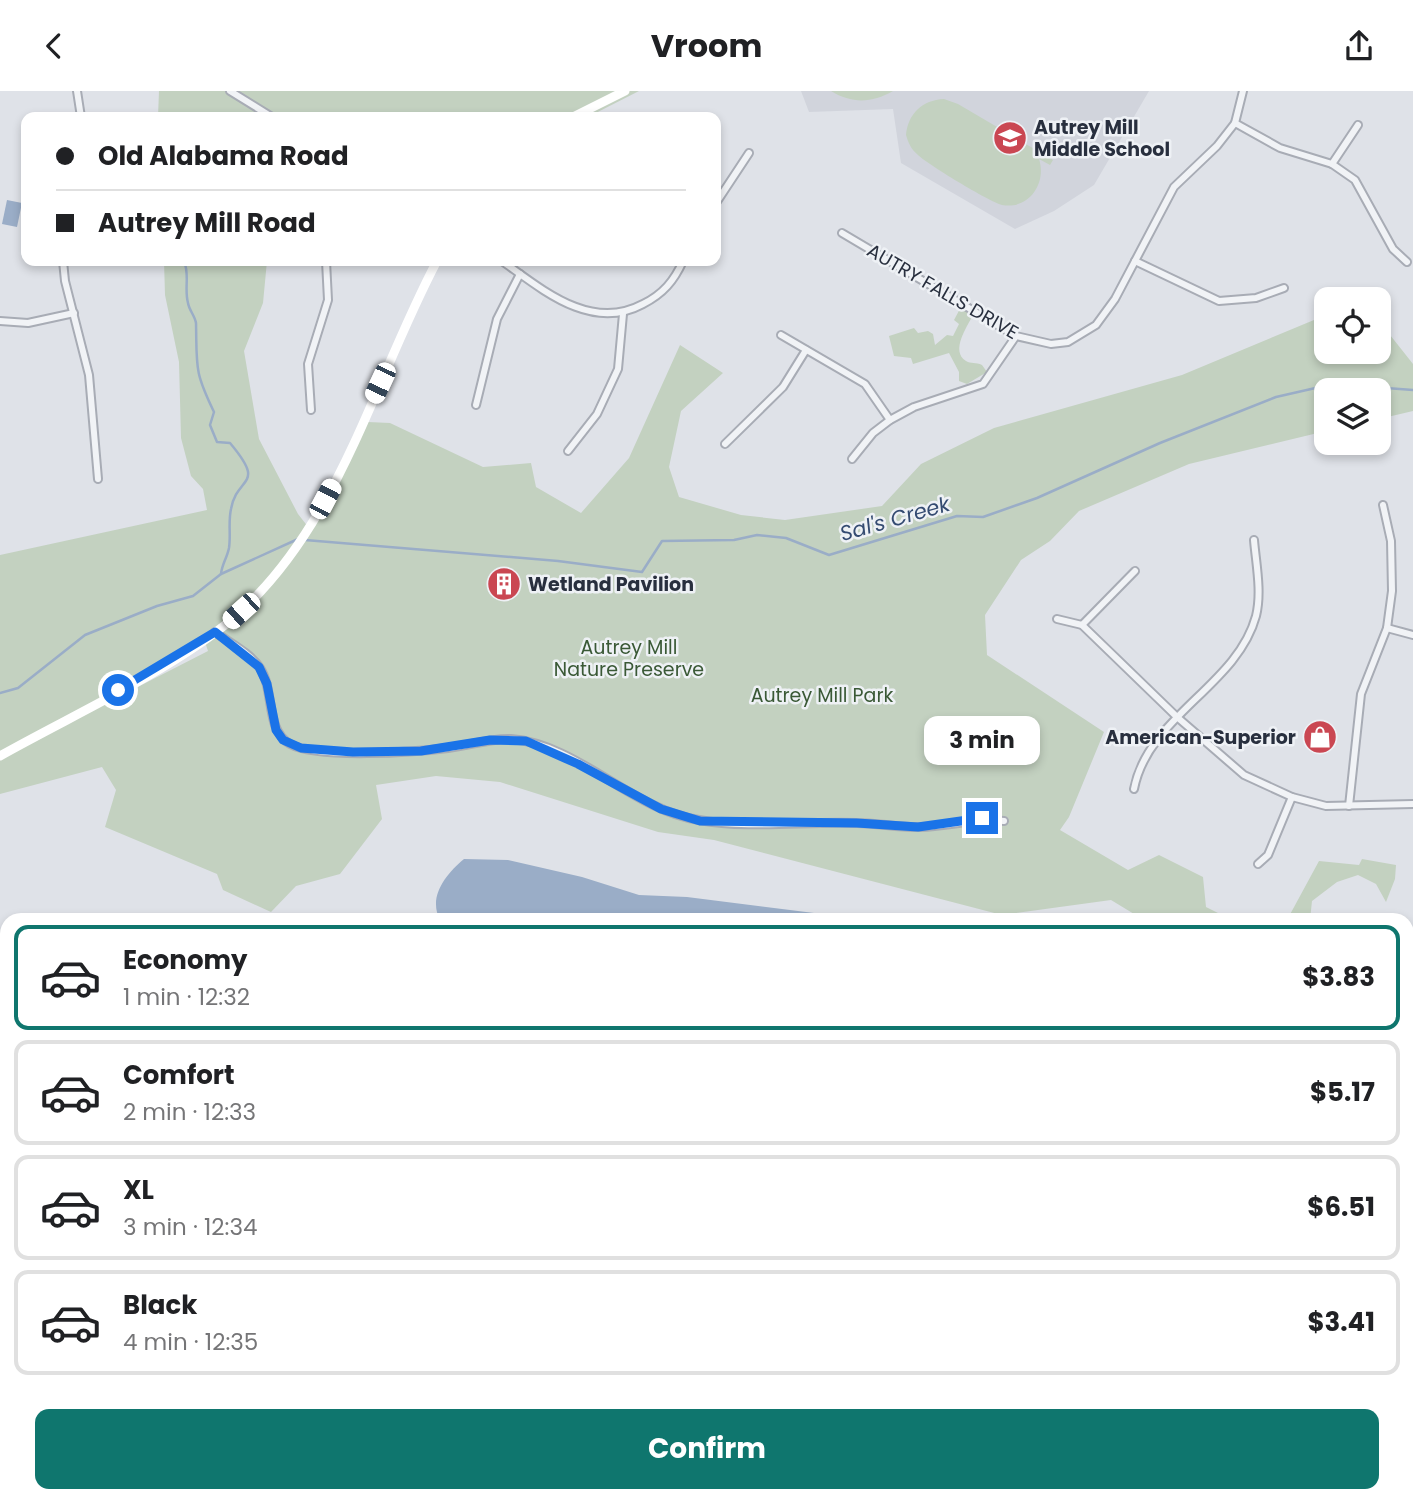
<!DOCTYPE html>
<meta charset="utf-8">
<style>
:root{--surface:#fff;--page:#f6f6f6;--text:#202124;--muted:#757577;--line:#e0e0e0;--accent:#0f766e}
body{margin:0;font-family:Poppins,sans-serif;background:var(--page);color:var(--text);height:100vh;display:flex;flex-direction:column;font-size:26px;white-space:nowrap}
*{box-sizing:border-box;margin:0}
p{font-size:23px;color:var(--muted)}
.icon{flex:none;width:38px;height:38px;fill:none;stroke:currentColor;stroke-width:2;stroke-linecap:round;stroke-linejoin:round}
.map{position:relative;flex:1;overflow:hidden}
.side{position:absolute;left:0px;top:822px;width:1414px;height:590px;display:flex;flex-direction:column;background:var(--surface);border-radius:21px 21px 0 0;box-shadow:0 4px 10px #0003}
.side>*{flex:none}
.guide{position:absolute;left:21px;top:21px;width:700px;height:154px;border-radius:14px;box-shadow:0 4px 10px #0003;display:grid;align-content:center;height:154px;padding:0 35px;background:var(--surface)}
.controls{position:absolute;left:1314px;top:196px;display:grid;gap:14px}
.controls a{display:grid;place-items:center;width:77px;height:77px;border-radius:14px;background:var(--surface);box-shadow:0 4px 10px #0003;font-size:35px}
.end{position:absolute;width:32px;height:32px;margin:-16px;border:9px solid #1a73e8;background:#fff;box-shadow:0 0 0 4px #fff}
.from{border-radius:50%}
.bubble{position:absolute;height:49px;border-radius:14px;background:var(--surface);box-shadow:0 4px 10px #0003;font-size:23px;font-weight:700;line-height:49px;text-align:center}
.car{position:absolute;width:21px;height:42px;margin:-21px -10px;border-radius:9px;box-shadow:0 0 5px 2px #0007;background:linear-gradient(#fff 24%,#345 0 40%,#fff 0 76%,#345 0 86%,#fff 0)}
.guide b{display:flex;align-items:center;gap:24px;height:66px;font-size:26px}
.guide b+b{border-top:2px solid var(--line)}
.guide i{width:18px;height:18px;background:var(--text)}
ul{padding:12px 0 0;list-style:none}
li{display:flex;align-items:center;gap:21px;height:105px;margin:0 14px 10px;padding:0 21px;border:4px solid var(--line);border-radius:14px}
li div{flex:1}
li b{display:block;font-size:26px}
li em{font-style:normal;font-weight:700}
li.selected{border-color:var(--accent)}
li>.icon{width:63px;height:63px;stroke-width:1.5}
.cta{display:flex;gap:14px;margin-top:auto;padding:14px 35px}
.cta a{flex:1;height:80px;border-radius:14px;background:var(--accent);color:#fff;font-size:28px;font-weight:700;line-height:80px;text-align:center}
header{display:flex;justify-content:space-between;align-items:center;height:91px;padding:0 35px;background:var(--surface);font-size:32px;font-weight:700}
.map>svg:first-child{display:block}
.built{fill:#d1d4dc}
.green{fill:#c3d1c0;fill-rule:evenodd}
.water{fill:#9aadc7}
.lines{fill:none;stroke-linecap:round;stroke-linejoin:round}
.stream{stroke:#9aadc7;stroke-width:2.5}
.street-casing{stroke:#a8acb5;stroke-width:10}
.street{stroke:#f1f3f6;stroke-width:6}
.secondary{stroke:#fff;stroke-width:9}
.route{stroke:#1a73e8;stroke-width:9}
.labels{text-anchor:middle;stroke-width:5;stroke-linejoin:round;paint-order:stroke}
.poi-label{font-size:19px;font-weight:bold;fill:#282f3e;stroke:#eef1f5;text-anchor:start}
.street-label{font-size:19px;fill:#282f3e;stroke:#eef1f5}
.park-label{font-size:19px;fill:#3a5936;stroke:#eef1f5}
.water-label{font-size:21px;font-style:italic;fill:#344b71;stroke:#eef1f5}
</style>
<header><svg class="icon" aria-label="back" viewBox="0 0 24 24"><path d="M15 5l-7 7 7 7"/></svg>Vroom<svg class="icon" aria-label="share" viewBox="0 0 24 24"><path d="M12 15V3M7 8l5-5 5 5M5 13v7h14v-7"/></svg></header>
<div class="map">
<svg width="1413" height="1411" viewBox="0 0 1413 1411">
<rect width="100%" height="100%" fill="#dfe2e8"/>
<!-- built -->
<path class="built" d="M801 0H1149L1094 94 1054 120 1015 138 901 72 893 18 809 21Z"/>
<!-- green -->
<g class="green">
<path d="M159 0H639L588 26H158Z"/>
<path d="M831 0H893C872 12 852 13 831 0Z"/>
<path d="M944 8 958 13 1053 69 1050 74 1039 68C1047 92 1029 119 1002 114 990 111 925 72 917 63 911 58 908 51 906 44 908 23 922 9 944 8Z"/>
<path d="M164 170H267L263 212 244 260 259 348 298 423 309 437 368 331 390 332 483 376 531 372 536 396 581 422 629 367 680 254 723 282 681 320 669 376 679 406 741 424 785 429 882 415 921 373 994 337 1182 284 1326 224V261H1379V230L1413 273V320L1379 328V299H1326V340L1189 373 1079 420 1050 450 1021 469 985 524 987 564 1104 641 1069 726 1060 739 1128 779 1159 764 1203 786 1206 816 1232 829H1144L1111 809 1002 824 714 749 658 741 500 691 436 685 376 694 382 728 340 783 296 795 271 821 223 799 217 783 105 736 116 699 102 676 0 703V464L207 419 203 398 191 385 181 347 179 271 165 204ZM205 551 208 560 126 602Z"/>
<path d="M961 216 973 224C967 236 950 260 966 270 971 273 976 271 982 274L987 281 967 293 959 290V281L949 262 913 273 911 267 894 265 889 245 914 237 918 242 928 240 933 243 935 254 947 244 953 245 959 233 954 229Z"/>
<path d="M1362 768 1396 774 1395 788 1386 811 1376 793 1358 784 1337 791 1312 810 1310 829H1287L1319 770 1359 774Z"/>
<path d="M1407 943 1413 948V1358L1407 1362Z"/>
<path d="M141 1405H441L443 1411H138Z"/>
<path d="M1009 1405H1345L1337 1411H1006Z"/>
</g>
<!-- water -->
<g class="water">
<path d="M7 109 22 112 17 136 2 133Z"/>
<path d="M464 768 508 769 582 786 639 804 687 806 870 829H440C428 806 445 784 464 768Z"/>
<path d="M480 1405H899V1411H482Z"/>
</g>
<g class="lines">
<!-- stream -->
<g class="stream">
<path d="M184 170C190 184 184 197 188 212 189 219 195 225 196 232 197 276 194 280 214 321L210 334 217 351 230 352C267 396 237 384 231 418 228 431 231 444 229 457 227 467 222 473 221 483"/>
<path d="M305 449 558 470 642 481 662 450 734 449 757 444 786 447 829 464 957 425 983 426 1037 407 1160 352 1276 306 1333 293 1413 299"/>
<path d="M0 602 18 597 85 544 157 515 193 505 221 483 298 448"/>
<path d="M0 1235 7 1237"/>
</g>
<!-- street casing -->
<g class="street-casing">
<g id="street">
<path d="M77 0 81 26"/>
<path d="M230 0 272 26"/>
<path d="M1235 32 1280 57 1332 73 1355 89 1393 158 1407 171"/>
<path d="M1332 73 1358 34"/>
<path d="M716 112 749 62"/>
<path d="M842 142 1016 245 1051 253 1068 251 1096 234 1115 208 1174 96 1217 55 1235 32 1243 0"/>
<path d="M63 170 65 190 89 284 98 388"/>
<path d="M502 170C543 199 591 241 643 213 663 203 674 190 683 170"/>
<path d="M1135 170 1219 210 1256 207 1284 197"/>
<path d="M0 230 28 232 74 222"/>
<path d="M781 244 865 293 890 329"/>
<path d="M476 314 497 228 520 183"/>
<path d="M311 319 308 273 328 209 326 170"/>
<path d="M725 353 783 296 806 259"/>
<path d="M568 360 597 323 618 278 623 223"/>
<path d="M852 368 873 342 890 329 914 316 983 293 1016 245"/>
<path d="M1057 528 1082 534 1177 626 1244 684 1292 706 1326 715 1413 713"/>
<path d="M1082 534 1135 480"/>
<path d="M1387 537 1413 544"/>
<path d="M215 541C230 552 250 562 260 577 275 600 265 639 290 653 317 668 416 661 448 657 469 655 489 647 511 648 578 653 632 719 699 729 750 738 805 730 857 732 878 732 900 737 921 736 949 735 975 727 1004 730"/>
<path d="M1134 698C1148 625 1237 595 1256 525 1262 501 1256 473 1254 449"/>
<path d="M1349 715 1361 603 1387 537 1392 500 1391 450 1383 414"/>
<path d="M1258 773 1268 764 1292 706"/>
<path d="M1407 847 1413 844"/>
<path d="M0 1325 7 1329"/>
<path d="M80 1405 83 1411"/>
</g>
</g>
<!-- street -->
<use href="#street" class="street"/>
<!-- secondary -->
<g class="secondary">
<path d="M573 26 625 0"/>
<path d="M0 665C71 625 162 584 225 534 337 444 372 292 437 170"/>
</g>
</g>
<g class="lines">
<!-- route -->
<path class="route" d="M118 599 215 541 259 576 267 593 276 639 283 649 301 657 353 661 421 660 490 649 526 650 578 673 661 718 700 730 857 732 918 736 982 727"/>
</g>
<!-- icons -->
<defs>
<g id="school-disc" transform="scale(1.75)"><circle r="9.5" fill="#ca4752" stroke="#eef1f5"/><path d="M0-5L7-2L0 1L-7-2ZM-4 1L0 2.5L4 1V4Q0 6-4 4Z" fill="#fff"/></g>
<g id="building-disc" transform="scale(1.75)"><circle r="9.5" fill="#ca4752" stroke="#eef1f5"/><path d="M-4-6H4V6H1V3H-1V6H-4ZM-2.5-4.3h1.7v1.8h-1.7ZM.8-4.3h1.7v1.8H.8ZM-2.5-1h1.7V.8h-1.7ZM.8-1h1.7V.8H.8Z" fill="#fff"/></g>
<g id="shop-disc" transform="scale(1.75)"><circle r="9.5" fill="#ca4752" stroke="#eef1f5"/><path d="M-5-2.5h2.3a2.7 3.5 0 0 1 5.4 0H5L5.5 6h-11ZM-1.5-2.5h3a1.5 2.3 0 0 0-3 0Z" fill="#fff"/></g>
</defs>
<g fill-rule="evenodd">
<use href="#school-disc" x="1010" y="47"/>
<use href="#building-disc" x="504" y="493"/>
<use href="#shop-disc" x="1320" y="646"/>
</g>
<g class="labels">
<!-- poi labels -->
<g class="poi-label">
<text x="1034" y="43">Autrey Mill<tspan x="1034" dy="22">Middle School</tspan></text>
<text x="528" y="500">Wetland Pavilion</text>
<text x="1296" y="653" text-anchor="end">American-Superior</text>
</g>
<!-- street labels -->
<g class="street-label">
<text transform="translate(943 200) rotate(30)" y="7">AUTRY FALLS DRIVE</text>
</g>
<!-- park labels -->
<g class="park-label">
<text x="629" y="563">Autrey Mill<tspan x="629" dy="22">Nature Preserve</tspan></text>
<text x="822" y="611">Autrey Mill Park</text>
</g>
<!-- water labels -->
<g class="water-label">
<text transform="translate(895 428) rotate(-16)" y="7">Sal's Creek</text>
</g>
</g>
</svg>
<div class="controls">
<a><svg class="icon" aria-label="locate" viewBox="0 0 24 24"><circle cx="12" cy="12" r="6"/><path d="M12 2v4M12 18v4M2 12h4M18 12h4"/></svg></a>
<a><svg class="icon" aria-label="layers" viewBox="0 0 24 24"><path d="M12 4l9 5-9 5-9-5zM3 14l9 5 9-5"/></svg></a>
</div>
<i class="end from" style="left:118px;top:599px"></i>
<i class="end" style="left:982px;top:727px"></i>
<div class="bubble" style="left:924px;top:625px;width:116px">3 min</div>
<i class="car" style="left:380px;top:292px;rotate:205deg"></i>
<i class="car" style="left:325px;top:408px;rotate:28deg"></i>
<i class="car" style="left:241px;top:520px;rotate:228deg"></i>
<div class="guide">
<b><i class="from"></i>Old Alabama Road</b>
<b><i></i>Autrey Mill Road</b>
</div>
<section class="side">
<ul>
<li class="selected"><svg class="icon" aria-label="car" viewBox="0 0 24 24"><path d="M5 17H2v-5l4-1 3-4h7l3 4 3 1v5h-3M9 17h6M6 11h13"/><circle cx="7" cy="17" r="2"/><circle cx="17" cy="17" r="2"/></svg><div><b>Economy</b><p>1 min · 12:32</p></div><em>$3.83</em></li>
<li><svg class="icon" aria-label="car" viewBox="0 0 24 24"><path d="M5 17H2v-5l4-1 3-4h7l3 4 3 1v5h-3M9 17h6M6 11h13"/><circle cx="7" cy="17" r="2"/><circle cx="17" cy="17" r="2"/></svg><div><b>Comfort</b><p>2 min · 12:33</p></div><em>$5.17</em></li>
<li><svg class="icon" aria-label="car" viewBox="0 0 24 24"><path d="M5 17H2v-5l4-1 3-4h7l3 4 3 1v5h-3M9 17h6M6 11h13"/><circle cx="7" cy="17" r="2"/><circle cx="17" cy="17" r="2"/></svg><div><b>XL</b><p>3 min · 12:34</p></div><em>$6.51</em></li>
<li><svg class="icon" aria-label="car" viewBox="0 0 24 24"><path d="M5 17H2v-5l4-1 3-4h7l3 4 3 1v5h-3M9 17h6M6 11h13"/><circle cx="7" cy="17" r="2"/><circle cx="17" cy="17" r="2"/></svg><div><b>Black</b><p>4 min · 12:35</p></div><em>$3.41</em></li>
</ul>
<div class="cta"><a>Confirm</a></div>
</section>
</div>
